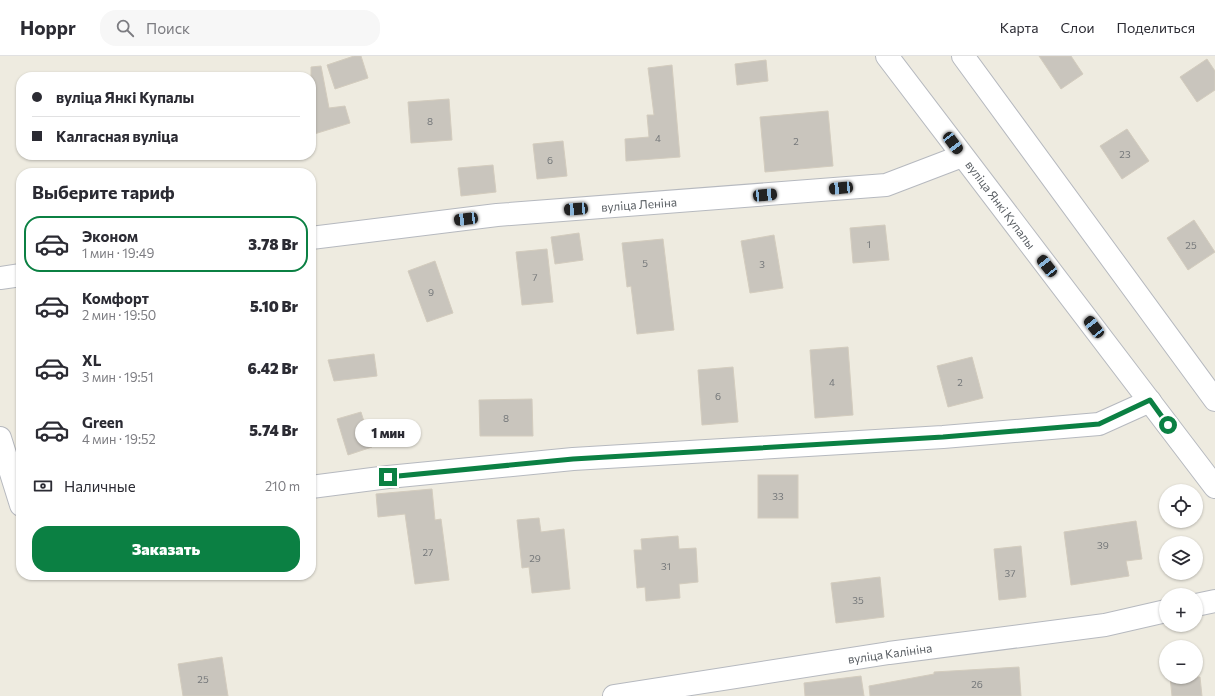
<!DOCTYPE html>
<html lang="ru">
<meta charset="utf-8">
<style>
:root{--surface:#fff;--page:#f7f7f7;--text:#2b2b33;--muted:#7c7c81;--line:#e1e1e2;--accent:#0b8043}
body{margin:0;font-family:Commissioner,sans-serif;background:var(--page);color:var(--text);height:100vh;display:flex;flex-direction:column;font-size:15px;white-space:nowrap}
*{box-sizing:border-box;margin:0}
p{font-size:13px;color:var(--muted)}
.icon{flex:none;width:22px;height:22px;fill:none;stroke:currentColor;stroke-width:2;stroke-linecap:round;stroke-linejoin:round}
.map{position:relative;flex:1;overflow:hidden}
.side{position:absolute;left:16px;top:112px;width:300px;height:412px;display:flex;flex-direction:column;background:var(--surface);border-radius:16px;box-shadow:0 1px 3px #0004}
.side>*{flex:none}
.guide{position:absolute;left:16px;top:16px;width:300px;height:88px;border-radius:16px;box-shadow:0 1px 3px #0004;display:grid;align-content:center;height:88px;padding:0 16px;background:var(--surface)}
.tools{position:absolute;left:1159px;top:428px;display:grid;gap:8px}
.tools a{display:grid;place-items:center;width:44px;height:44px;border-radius:50%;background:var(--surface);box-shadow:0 1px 3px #0004;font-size:20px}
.end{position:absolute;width:18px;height:18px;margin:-9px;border:5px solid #0b8043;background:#fff;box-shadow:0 0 0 2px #fff}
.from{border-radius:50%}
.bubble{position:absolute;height:28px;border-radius:14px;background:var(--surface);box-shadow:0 1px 3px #0004;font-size:13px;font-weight:800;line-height:28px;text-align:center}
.car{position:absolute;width:12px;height:24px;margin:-12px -6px;border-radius:5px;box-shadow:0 0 3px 1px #0007;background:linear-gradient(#222 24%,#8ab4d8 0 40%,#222 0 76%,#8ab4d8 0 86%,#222 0)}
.guide b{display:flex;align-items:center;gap:14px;height:38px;font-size:15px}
.guide b+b{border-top:1px solid var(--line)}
.guide i{width:10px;height:10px;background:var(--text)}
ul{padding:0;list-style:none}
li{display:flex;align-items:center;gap:12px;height:56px;margin:0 8px 6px;padding:0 8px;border:2px solid transparent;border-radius:16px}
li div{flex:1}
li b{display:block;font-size:15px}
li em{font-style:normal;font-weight:800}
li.selected{border-color:var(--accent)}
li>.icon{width:36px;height:36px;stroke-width:1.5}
h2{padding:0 16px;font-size:18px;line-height:48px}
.pay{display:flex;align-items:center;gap:10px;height:44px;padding:0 16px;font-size:15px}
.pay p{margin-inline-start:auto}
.primary-button{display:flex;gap:8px;margin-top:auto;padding:8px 16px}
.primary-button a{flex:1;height:46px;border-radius:16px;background:var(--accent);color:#fff;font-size:16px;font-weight:800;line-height:46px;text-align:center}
header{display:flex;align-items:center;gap:24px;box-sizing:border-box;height:56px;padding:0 20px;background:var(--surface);border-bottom:1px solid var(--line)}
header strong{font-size:19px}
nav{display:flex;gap:22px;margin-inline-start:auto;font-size:14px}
.search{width:280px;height:36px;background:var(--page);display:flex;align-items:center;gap:10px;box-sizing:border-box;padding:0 14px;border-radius:16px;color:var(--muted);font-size:15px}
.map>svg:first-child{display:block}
.building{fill:#c9c5bd;stroke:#d3ccbe}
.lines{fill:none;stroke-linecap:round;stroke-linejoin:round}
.minor-casing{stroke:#b6b9bf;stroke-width:24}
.minor{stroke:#fff;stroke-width:22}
.route{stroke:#0b8043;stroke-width:5}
.labels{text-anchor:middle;stroke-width:3.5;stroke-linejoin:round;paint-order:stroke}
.number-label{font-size:10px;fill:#75787a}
.street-label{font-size:12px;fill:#595e63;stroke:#fff}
</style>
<header>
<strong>Hoppr</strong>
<div class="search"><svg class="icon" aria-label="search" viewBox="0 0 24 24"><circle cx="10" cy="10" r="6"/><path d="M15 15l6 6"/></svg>Поиск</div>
<nav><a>Карта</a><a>Слои</a><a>Поделиться</a></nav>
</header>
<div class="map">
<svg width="1215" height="640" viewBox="0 0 1215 640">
<rect width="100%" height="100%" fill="#eeebe0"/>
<!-- building -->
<g class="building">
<path d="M354 0H361L368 22 335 33 327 9Z"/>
<path d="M1039 0H1071L1083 18 1061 33Z"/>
<path d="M1207 3 1215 15V34L1197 46 1180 21Z"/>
<path d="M766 4 768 25 737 29 735 8Z"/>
<path d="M672 9 680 101 626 105 625 83 649 81 647 59H654L648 12Z"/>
<path d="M321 10 329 52 345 50 350 67 311 79V11Z"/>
<path d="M449 43 452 84 411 87 408 46Z"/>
<path d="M828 55 833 110 765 116 760 61Z"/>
<path d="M1127 73 1149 105 1122 123 1100 90Z"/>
<path d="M563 85 567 120 537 123 533 88Z"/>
<path d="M493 109 496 136 461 140 458 112Z"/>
<path d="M1194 164 1215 196 1188 214 1167 182Z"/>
<path d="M885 169 889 204 853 207 850 172Z"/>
<path d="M579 177 583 204 555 208 551 181Z"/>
<path d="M774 179 783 232 750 237 741 185Z"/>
<path d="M663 183 674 274 637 278 631 230 627 231 622 187Z"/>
<path d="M547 193 553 246 522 249 516 196Z"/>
<path d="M435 205 453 257 427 266 408 215Z"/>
<path d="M848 291 853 359 815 362 810 294Z"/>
<path d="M374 298 377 320 334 325 328 304Z"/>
<path d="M972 301 983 342 948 351 937 310Z"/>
<path d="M733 311 738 366 702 369 698 314Z"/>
<path d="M532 343 533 380H480L479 344Z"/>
<path d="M361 356 372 391 348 399 337 363Z"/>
<rect x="758" y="419" width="40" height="43"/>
<path d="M432 433 435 464 441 463 449 524 415 528 405 458 378 461 376 438Z"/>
<path d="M539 462 541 476 564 473 570 533 532 537 529 511 522 512 517 464Z"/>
<path d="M1136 465 1142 503 1126 505 1129 520 1071 529 1064 476Z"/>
<path d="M678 480 679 493 696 492 698 526 679 528 680 542 646 545 645 531 637 532 634 494H642L641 483Z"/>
<path d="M1021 490 1026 541 999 544 994 493Z"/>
<path d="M880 521 884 561 836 567 831 527Z"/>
<path d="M222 601 228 640H183L178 608Z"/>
<path d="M1019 611 1021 640H870L869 630 934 618V616Z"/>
<path d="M861 620 864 640H805L804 627Z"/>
<path d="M1170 621H1200L1202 640H1172Z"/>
</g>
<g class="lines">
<!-- minor casing -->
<g class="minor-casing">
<g id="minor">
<path d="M887 0 1215 431"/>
<path d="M963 0 1215 344"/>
<path d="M311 182 497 159 886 129 962 100"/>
<path d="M0 222 21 219"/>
<path d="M0 382 21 449"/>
<path d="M311 431 388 421 573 403 943 381 1099 368 1150 345"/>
<path d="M1196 549 1215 545"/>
<path d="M614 640 889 597 1105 569 1166 555"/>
</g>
</g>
<!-- minor -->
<use href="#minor" class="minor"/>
</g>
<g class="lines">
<!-- route -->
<path class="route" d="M388 421 573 403 943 381 1099 368 1150 344 1168 369"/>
</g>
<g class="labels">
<!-- number labels -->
<g class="number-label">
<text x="430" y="69">8</text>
<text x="658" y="86">4</text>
<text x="796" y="89">2</text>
<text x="1125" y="102">23</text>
<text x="550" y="108">6</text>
<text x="869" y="192">1</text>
<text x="1191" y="193">25</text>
<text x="645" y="211">5</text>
<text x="762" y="212">3</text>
<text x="535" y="225">7</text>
<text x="431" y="240">9</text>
<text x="832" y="330">4</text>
<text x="960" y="330">2</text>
<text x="718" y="344">6</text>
<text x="506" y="366">8</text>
<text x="778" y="444">33</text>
<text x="1103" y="493">39</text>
<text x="428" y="500">27</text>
<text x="535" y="506">29</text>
<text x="666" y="514">31</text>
<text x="1010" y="521">37</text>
<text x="858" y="548">35</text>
<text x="203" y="627">25</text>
<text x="977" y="632">26</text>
</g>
<!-- street labels -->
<g class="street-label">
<text transform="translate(639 149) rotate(-4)" y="4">вуліца Леніна</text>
<text transform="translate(1000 149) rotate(53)" y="4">вуліца Янкі Купалы</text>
<text transform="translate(890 598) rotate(-8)" y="4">вуліца Калініна</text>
</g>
</g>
</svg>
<div class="tools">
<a><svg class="icon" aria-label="locate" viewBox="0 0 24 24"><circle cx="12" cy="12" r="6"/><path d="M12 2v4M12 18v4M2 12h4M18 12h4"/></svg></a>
<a><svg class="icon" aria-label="layers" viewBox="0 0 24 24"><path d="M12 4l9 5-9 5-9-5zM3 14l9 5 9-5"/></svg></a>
<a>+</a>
<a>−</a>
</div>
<i class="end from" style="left:1168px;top:369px"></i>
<i class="end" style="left:388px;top:421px"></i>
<div class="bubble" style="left:355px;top:363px;width:66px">1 мин</div>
<i class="car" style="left:953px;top:87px;rotate:143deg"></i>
<i class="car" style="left:841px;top:132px;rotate:265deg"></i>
<i class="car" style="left:765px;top:139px;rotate:85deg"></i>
<i class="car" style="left:576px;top:153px;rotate:266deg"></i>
<i class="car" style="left:466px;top:163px;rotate:263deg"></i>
<i class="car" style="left:1047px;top:210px;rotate:322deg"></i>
<i class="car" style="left:1094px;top:271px;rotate:322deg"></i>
<div class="guide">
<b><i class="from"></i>вуліца Янкі Купалы</b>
<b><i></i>Калгасная вуліца</b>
</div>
<section class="side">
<h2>Выберите тариф</h2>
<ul>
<li class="selected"><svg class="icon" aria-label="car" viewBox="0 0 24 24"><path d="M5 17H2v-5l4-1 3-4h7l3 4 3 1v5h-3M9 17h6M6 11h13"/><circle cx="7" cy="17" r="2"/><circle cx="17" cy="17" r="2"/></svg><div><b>Эконом</b><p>1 мин · 19:49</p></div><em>3.78 Br</em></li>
<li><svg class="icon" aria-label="car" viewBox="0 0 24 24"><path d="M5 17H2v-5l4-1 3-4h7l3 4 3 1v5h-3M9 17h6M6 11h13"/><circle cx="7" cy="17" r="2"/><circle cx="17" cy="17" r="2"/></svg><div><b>Комфорт</b><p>2 мин · 19:50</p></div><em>5.10 Br</em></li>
<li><svg class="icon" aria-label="car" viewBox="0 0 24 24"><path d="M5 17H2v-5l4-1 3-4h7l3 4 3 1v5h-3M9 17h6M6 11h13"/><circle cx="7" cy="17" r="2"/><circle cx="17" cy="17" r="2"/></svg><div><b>XL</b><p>3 мин · 19:51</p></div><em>6.42 Br</em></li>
<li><svg class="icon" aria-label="car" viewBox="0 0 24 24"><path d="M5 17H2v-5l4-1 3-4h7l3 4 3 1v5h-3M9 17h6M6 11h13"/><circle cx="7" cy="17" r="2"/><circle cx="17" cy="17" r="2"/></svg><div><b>Green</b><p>4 мин · 19:52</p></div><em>5.74 Br</em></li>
</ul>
<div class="pay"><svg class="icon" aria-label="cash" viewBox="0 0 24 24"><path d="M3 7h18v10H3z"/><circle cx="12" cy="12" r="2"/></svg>Наличные<p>210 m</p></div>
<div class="primary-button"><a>Заказать</a></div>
</section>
</div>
